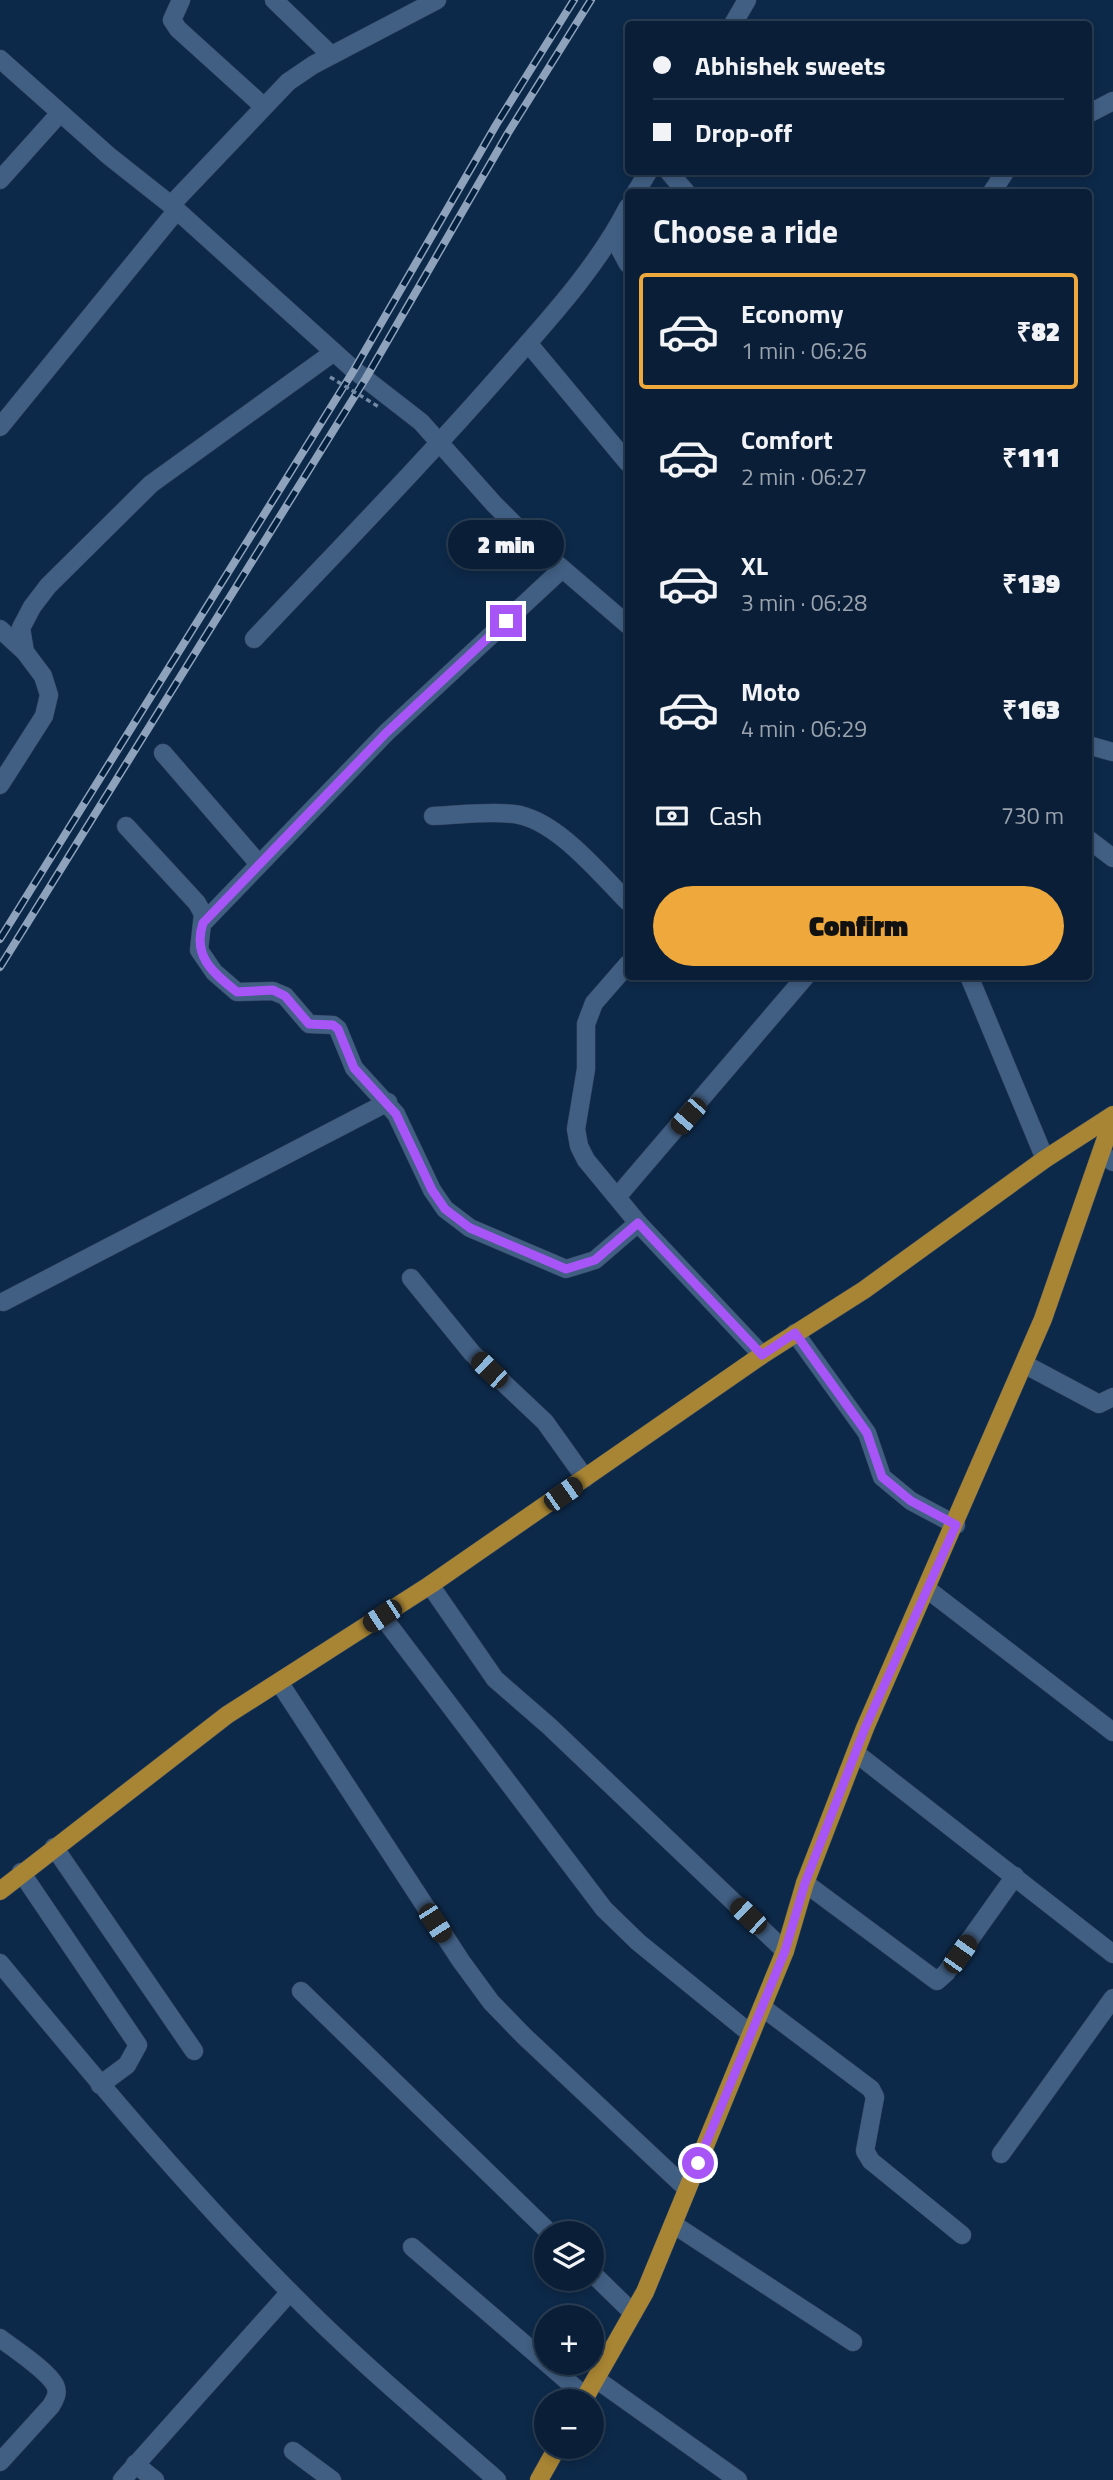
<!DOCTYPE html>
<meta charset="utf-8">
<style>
:root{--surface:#0a1f37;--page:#182c42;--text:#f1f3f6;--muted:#99a2ad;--line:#2a3d52;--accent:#eea83c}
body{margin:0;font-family:"Titillium Web",sans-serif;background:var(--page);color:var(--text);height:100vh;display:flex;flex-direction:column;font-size:26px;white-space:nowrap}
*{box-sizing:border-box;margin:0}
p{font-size:23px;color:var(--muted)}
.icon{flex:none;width:38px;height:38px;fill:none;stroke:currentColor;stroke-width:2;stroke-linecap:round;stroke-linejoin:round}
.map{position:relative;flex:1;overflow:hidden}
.drawer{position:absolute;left:625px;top:189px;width:467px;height:791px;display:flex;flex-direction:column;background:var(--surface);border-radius:7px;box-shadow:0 4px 10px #0003,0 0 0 2px var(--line)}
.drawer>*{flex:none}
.top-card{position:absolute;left:625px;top:21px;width:467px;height:154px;border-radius:7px;box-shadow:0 4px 10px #0003,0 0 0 2px var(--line);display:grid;align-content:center;height:154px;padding:0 28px;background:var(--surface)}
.controls{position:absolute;left:534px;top:2221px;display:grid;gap:14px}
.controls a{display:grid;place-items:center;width:70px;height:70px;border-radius:50%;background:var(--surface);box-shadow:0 4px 10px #0003,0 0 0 2px var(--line);font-size:35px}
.end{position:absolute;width:32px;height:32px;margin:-16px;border:9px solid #a855f7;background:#fff;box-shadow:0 0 0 4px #fff}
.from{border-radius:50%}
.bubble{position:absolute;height:49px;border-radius:24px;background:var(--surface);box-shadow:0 4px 10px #0003,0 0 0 2px var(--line);font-size:23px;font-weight:800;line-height:49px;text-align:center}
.car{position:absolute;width:21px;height:42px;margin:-21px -10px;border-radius:9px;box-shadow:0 0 5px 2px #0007;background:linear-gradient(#222 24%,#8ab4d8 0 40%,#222 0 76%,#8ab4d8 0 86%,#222 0)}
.top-card b{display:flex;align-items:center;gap:24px;height:66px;font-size:26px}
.top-card b+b{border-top:2px solid var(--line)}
.top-card i{width:18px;height:18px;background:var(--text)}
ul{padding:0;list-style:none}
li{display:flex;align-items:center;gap:21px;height:116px;margin:0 14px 10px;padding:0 14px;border:4px solid transparent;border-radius:7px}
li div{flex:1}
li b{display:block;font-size:26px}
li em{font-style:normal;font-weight:800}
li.current{border-color:var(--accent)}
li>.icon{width:63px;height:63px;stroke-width:1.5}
h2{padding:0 28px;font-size:32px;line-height:84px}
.pay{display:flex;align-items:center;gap:18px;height:77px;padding:0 28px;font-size:26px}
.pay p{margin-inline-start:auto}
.primary-button{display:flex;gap:14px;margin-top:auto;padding:14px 28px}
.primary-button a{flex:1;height:80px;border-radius:42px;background:var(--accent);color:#111;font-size:28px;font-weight:800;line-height:80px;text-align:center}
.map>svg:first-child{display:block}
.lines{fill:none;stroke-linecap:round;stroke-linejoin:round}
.minor-casing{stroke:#344560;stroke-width:19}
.major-casing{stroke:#344560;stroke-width:19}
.minor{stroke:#415f83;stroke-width:18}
.major{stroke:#a88534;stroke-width:18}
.rail-casing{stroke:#8ea2bb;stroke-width:8}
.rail{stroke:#031f3e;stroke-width:5;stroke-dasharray:16;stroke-linecap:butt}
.path-bridge{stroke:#748aa4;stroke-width:3.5;stroke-dasharray:5 3.5;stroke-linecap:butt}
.route{stroke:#a855f7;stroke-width:9}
</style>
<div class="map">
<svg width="1113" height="2480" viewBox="0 0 1113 2480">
<rect width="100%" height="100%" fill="#0d2949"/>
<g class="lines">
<!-- minor casing -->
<g class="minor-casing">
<g id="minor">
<path d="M181 0 172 20 178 29 262 105"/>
<path d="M274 0 331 55"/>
<path d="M733 24 747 0"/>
<path d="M0 59 109 156 171 205 354 370 421 422 494 504 536 546 628 625"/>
<path d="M1088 114 1113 101"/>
<path d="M669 172 686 192"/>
<path d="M0 180 60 113"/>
<path d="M636 192 648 172"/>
<path d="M992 192 1005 172"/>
<path d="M171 205 288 82 313 65 437 0"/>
<path d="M613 236 628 264"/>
<path d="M528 343 628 463"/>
<path d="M0 427 177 210"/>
<path d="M0 629 25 652"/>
<path d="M254 639C339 549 425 461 507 367 550 318 598 266 628 207"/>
<path d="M1088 745 1113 752"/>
<path d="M163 753 259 864"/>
<path d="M0 785 44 716 49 695 43 676 25 652 21 628 32 607 48 586 151 484 334 352"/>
<path d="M433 816C460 815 488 811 514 814 556 819 600 874 628 902"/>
<path d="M126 826 197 903 203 914 199 950 214 972 237 992 273 991 285 996 309 1024 333 1025 338 1029 354 1068 396 1114 432 1190 445 1209 470 1228 566 1269 595 1260 638 1223"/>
<path d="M1088 839 1113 858"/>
<path d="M203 923 386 733 562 569"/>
<path d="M628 964 594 1003 586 1024V1069L576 1129 579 1146 586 1160 638 1223 762 1355"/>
<path d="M969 976 1045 1159"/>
<path d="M1101 1153 1113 1162"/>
<path d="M617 1197 806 976"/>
<path d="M411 1278 472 1353 545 1422 585 1478"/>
<path d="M3 1302 388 1102"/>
<path d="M795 1333 867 1433 882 1477 911 1501 956 1525"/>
<path d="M1024 1364 1099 1404 1113 1397"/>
<path d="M430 1585 495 1679 549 1726 785 1951"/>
<path d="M927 1589 1113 1732"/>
<path d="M382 1616 604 1909 638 1942 751 2034"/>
<path d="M279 1682 461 1961 491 2002 524 2036 687 2189"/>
<path d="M857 1754 1113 1954"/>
<path d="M54 1847 194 2051"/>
<path d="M21 1872 138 2045 127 2065 100 2085"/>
<path d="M805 1883 937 1981 946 1973 1015 1876"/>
<path d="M0 1963C93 2076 188 2190 292 2294 357 2360 428 2419 497 2480"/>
<path d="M301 1991 550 2233"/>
<path d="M762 2007 871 2089 875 2097 865 2151 871 2161 962 2235"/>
<path d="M1001 2154 1113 1998"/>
<path d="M673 2224 853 2342"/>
<path d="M412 2247 586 2397"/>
<path d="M592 2273 633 2313"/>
<path d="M0 2338C14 2349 47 2370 55 2385 59 2393 55 2399 51 2406L0 2462"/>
<path d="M596 2379 738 2480"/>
<path d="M293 2451 332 2480"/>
<path d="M135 2464 155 2480"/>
<path d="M122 2480 290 2292"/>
</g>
</g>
<!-- major casing -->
<g class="major-casing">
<g id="major">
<path d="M0 1891 227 1715 430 1585 762 1355 864 1290 1045 1159 1113 1115"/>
<path d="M583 2401 645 2292 673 2224 785 1951 805 1883 865 1728 1043 1319 1113 1118"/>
<path d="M539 2480 558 2446"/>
</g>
</g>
<!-- minor -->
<use href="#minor" class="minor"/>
<!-- major -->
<use href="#major" class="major"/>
<!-- rail casing -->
<g class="rail-casing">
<g id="rail">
<path d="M0 939 354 370 496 125 574 0"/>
<path d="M0 967 366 378 508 133 591 0"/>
</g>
</g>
<!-- rail -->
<use href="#rail" class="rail"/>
<!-- path-bridge -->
<path class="path-bridge" d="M330 377 379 407"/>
</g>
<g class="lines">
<!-- route -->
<path class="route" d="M506 621 386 733 203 923C192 956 213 973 237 992L273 990 285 996 309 1024 333 1025 338 1029 354 1068 396 1114 432 1190 445 1209 470 1228 566 1269 595 1260 638 1223 762 1355 795 1333 867 1433 882 1477 911 1501 956 1525 865 1728 805 1883 785 1951 698 2163"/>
</g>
</svg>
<div class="controls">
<a><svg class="icon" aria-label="layers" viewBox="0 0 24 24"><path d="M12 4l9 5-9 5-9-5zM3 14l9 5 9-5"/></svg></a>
<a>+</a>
<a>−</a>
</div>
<i class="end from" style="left:698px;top:2163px"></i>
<i class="end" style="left:506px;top:621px"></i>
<div class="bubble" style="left:448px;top:520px;width:116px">2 min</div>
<i class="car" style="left:688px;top:1116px;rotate:221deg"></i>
<i class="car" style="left:489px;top:1370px;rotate:314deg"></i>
<i class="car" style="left:563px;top:1494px;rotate:55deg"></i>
<i class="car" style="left:382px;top:1616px;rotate:237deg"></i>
<i class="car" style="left:748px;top:1916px;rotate:314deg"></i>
<i class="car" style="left:435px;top:1923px;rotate:147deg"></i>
<i class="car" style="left:960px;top:1954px;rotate:35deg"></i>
<div class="top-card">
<b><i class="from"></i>Abhishek sweets</b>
<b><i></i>Drop-off</b>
</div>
<section class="drawer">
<h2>Choose a ride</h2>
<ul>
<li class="current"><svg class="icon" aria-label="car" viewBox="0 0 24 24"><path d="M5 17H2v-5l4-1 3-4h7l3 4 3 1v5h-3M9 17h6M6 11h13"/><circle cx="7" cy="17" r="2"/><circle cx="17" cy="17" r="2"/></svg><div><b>Economy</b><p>1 min · 06:26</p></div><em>₹82</em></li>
<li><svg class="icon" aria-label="car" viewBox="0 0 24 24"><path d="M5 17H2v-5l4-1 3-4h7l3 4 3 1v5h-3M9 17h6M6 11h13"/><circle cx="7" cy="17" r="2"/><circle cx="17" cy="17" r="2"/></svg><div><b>Comfort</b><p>2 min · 06:27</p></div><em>₹111</em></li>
<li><svg class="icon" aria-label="car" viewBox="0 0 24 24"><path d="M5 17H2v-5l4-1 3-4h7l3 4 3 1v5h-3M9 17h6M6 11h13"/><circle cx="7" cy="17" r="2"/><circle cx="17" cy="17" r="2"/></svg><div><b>XL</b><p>3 min · 06:28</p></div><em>₹139</em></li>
<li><svg class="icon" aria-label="car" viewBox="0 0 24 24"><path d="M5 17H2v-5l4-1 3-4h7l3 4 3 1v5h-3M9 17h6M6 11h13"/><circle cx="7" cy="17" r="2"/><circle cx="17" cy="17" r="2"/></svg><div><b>Moto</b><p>4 min · 06:29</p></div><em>₹163</em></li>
</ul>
<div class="pay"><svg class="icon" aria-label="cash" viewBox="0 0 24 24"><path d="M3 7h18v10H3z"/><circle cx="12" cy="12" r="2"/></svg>Cash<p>730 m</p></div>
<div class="primary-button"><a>Confirm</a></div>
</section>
</div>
